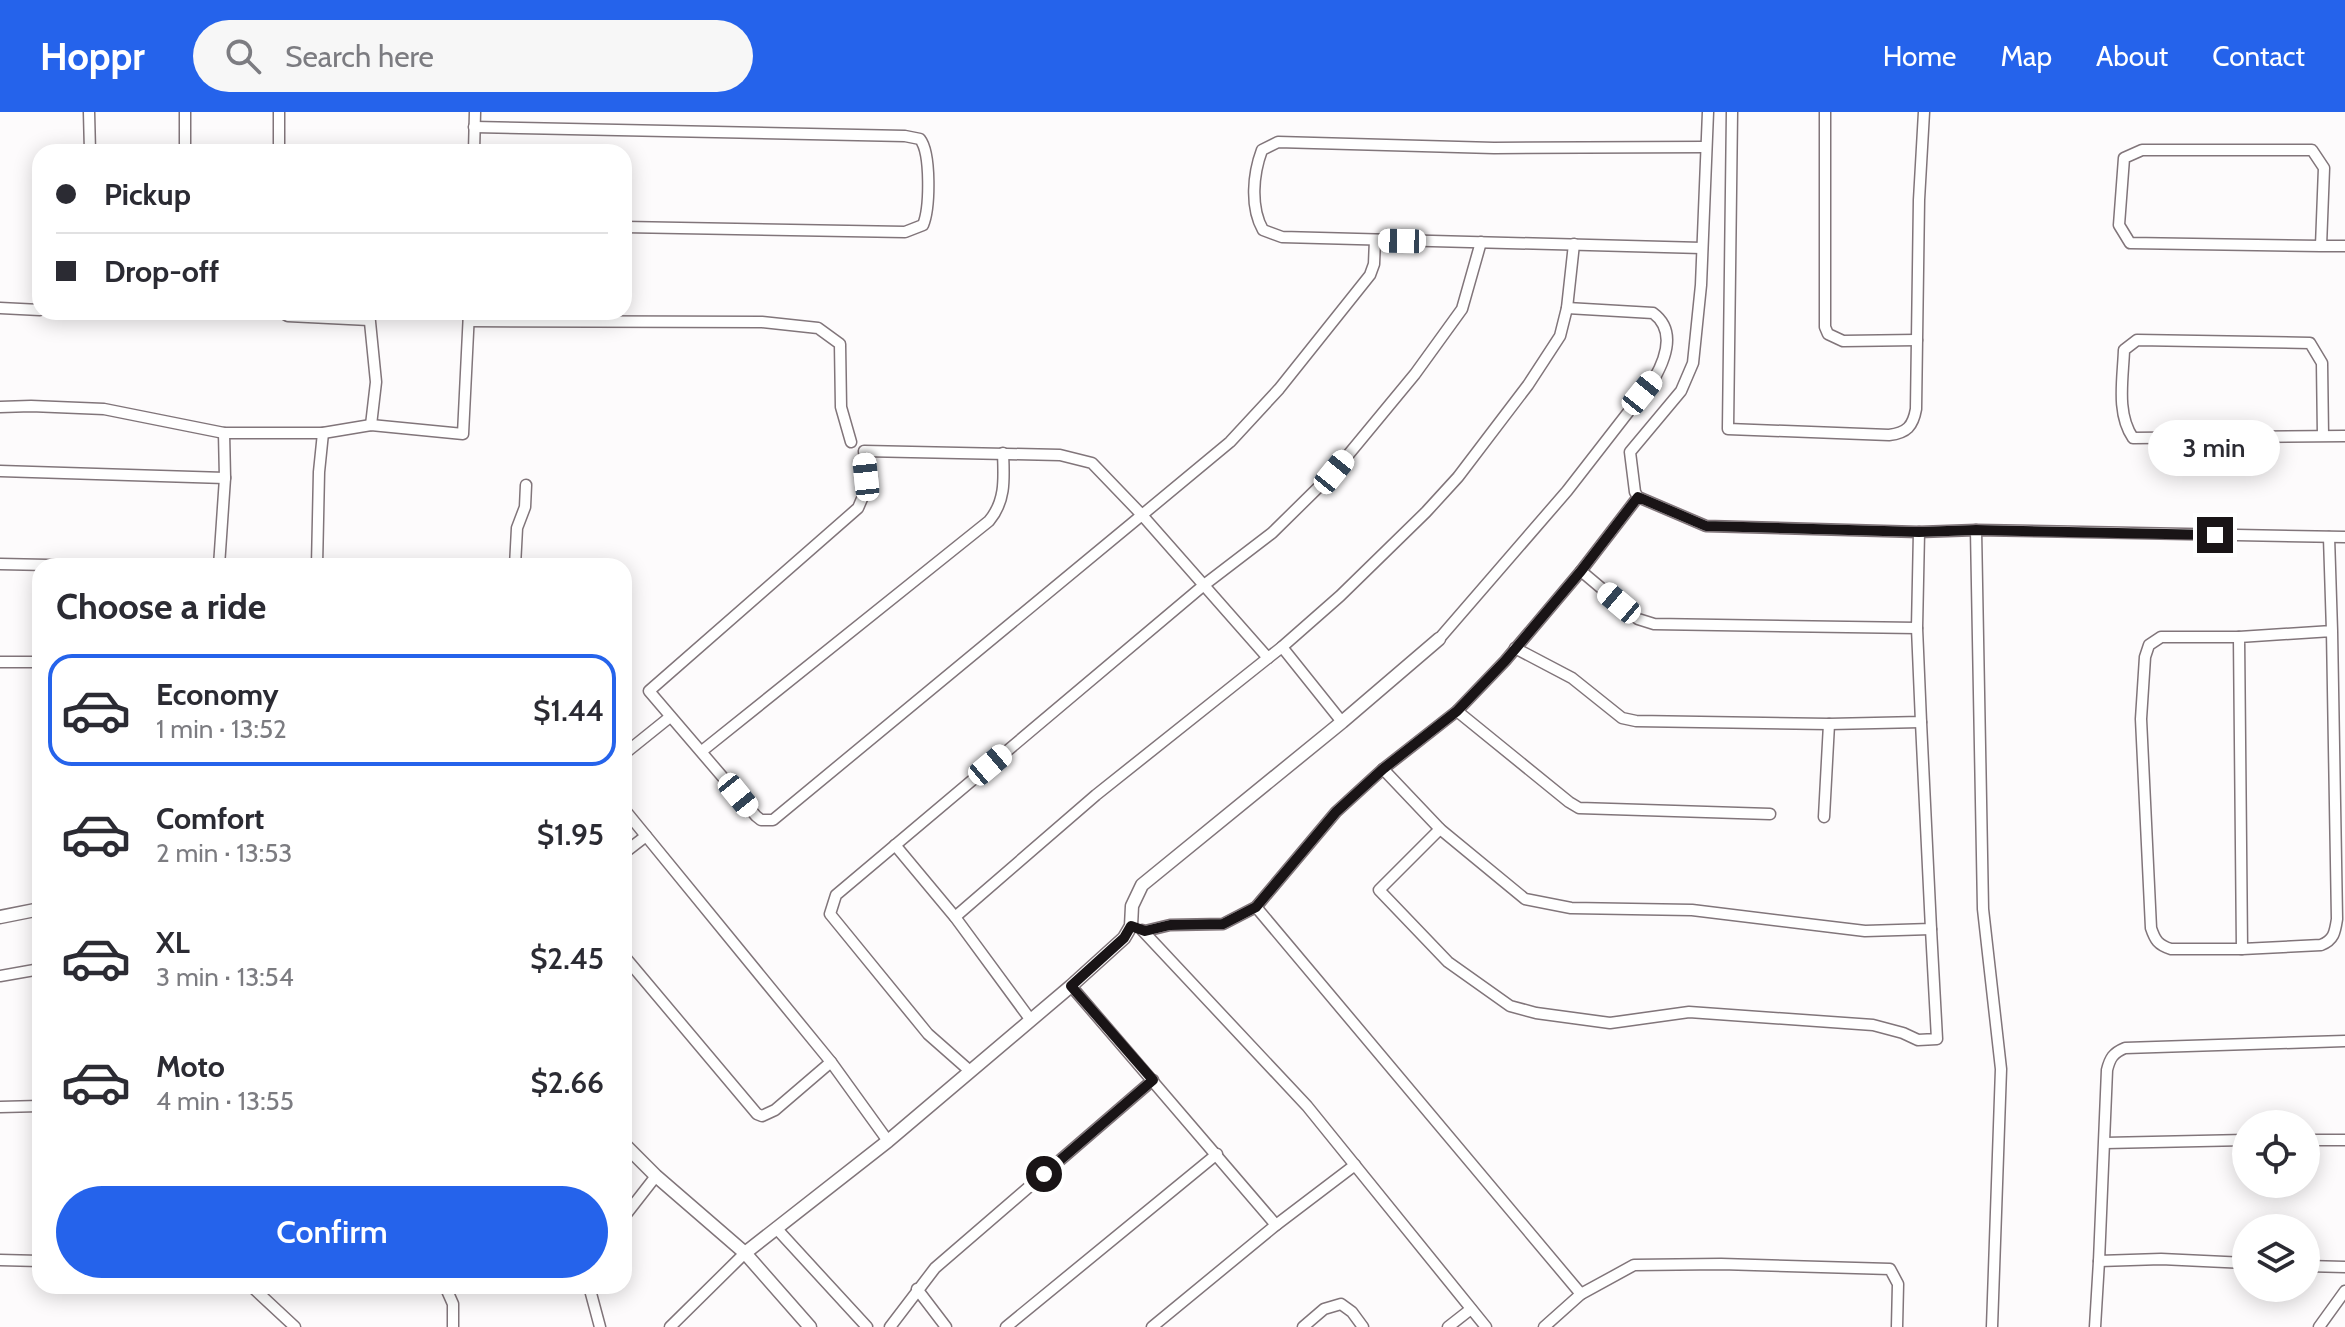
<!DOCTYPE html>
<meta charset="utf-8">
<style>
:root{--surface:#fff;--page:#f7f7f7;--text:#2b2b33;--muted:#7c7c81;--line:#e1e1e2;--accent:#2563eb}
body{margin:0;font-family:Cabin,sans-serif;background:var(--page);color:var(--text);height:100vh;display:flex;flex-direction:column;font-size:30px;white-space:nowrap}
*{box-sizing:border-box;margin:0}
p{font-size:26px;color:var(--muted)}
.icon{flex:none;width:44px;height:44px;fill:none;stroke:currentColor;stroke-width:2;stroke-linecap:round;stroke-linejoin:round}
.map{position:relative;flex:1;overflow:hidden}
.side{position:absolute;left:32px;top:446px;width:600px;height:736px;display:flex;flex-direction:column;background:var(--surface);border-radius:24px;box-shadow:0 4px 20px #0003}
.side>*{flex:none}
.top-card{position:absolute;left:32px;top:32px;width:600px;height:176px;border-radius:24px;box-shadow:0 4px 20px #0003;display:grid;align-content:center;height:176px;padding:0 24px;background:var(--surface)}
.tools{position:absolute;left:2232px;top:998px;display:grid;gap:16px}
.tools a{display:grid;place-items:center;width:88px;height:88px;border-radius:50%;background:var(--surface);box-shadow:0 4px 20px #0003;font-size:40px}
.end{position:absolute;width:36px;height:36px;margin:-18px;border:10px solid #191416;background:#fff;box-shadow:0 0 0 4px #fff}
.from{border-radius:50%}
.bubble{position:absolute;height:56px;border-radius:28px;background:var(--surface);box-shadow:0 4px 20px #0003;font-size:26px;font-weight:600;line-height:56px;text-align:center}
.car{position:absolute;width:24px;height:48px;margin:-24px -12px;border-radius:10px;box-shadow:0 0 6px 2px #0007;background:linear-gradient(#fff 24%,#345 0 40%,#fff 0 76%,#345 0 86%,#fff 0)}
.top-card b{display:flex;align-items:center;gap:28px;height:76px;font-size:30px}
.top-card b+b{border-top:2px solid var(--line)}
.top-card i{width:20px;height:20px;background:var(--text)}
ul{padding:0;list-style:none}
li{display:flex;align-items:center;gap:24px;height:112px;margin:0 16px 12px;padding:0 8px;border:4px solid transparent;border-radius:24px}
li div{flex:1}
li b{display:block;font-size:30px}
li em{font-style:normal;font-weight:600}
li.on{border-color:var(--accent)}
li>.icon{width:72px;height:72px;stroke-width:1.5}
h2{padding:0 24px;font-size:36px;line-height:96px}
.primary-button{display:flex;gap:16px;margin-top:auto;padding:16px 24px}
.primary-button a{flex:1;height:92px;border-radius:48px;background:var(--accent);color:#fff;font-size:32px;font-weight:600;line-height:92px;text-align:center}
header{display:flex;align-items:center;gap:48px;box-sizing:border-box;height:112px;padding:0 40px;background:var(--accent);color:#fff}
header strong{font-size:38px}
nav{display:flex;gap:44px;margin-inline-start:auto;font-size:28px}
.search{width:560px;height:72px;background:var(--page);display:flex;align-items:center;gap:20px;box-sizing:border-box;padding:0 28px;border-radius:44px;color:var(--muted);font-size:30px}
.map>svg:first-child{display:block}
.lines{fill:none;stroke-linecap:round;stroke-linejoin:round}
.minor-casing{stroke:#81757a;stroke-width:13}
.tertiary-casing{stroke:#81757a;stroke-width:15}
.minor{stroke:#fff;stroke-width:10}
.tertiary{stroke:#fff;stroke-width:12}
.route{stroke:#191416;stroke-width:10}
</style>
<header>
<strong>Hoppr</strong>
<div class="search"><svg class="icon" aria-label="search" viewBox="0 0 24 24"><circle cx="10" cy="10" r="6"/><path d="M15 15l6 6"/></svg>Search here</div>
<nav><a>Home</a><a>Map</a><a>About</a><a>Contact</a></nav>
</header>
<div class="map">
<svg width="2345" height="1215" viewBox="0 0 2345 1215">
<rect width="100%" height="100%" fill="#fdfbfc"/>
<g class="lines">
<!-- minor casing -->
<g class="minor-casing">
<g id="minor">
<path d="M89 0 90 40"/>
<path d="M185 0V40"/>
<path d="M1708 0 1701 173 1693 251 1681 279 1630 340 1635 380 1638 385 1706 414 1919 420 1976 418 2345 425"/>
<path d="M1732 0 1728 317 1889 323C1907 321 1913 314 1916 297L1919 88 1924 0"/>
<path d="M1825 0V215L1828 222 1843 229 1917 228"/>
<path d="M474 15 905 24 920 27C931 41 930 96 923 113L905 120 624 115"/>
<path d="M279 40V0"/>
<path d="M474 40 475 0"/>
<path d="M2321 134 2324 56 2312 38H2142L2124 46 2119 113 2130 131 2321 134H2345"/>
<path d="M1702 136 1282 125 1263 118C1250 95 1253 62 1262 38L1278 30 1494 36 1706 35"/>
<path d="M0 196 40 198"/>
<path d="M119 200H154"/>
<path d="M281 200 288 204 369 208"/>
<path d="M369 200 376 270 371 313"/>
<path d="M469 209 762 210 818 216 840 232 841 295 851 330"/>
<path d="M0 295 31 294 104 297 224 321H323L371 313 463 322 469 200"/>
<path d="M2323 324 2322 251 2310 231 2137 228 2124 238C2123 267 2116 301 2133 326L2345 324"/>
<path d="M0 359 225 366"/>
<path d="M1976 418 1983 797 2001 957 1992 1215"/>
<path d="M2329 425 2332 519 2239 525 2242 837 2321 833C2334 828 2335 820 2337 807L2332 519"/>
<path d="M0 452 96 454"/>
<path d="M219 454 225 366 224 321"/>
<path d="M317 454 319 360 323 321"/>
<path d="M515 454 517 416 525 395 526 373"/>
<path d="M1581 459 1638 507 1654 512 1917 516 1919 420"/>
<path d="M2239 525H2161L2149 533 2145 545 2141 607 2151 816C2155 828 2158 833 2171 837H2242"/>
<path d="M1439 527 1567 379 1654 267C1666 246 1676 218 1653 201L1567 196"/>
<path d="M1282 535 1340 484 1426 400 1458 365 1528 273 1560 224 1567 196 1574 132"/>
<path d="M1515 536 1572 566 1622 606 1636 609 1829 612 1921 610 1917 516"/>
<path d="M0 550H40"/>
<path d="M1457 599 1569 690 1579 696 1770 702"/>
<path d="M1342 610 1282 535 1268 546 1142 403 1092 351 1060 343 864 339 867 375 858 396 649 579 756 704 761 708H773L1142 403 1230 330 1279 277 1370 163 1374 152 1375 128"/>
<path d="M702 639 989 409C1006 389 1004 366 1003 341"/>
<path d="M624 642 670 605"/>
<path d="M1383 657 1440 717 1525 787 1571 796 1692 798 1865 819 1931 817 1921 610"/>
<path d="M624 697 831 950 888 1029"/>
<path d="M1824 705 1829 612"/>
<path d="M1440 717 1379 778 1448 850 1510 894 1536 901 1610 911 1689 900 1873 913 1903 921 1918 928 1937 927 1931 817"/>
<path d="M895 733 955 805 1030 907"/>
<path d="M624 741 646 724"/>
<path d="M1256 795 1581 1182"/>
<path d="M955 805 1096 683 1268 546"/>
<path d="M1142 818 1307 994 1486 1215"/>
<path d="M1145 819 1170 813 1223 812 1256 795 1336 700 1383 657 1457 599 1505 549 1581 459 1638 385"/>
<path d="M624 844 757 1002 762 1004 775 998 831 950"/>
<path d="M0 864 40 857"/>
<path d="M1071 874 1276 1113"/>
<path d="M970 959 928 922 830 802 836 783 1204 473 1272 421 1334 360 1415 262 1462 197 1481 130"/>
<path d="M0 995 40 994"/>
<path d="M2306 1028H2345"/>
<path d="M2105 1031 2246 1028"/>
<path d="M624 1105 656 1064"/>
<path d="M776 1116 867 1215"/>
<path d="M0 1148 40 1149"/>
<path d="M2246 1151 2161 1147 2099 1149 2107 958C2110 946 2113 941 2125 936L2345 929"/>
<path d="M2306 1154 2345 1155"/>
<path d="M251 1174 295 1215"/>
<path d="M445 1174 453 1192V1215"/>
<path d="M589 1174 600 1215"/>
<path d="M917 1177 946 1215"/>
<path d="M670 1215 745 1141"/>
<path d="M890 1215 935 1156 1153 968"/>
<path d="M1006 1215 1217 1042"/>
<path d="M1152 1215 1276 1113 1355 1053"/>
<path d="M1303 1215 1324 1197 1341 1192 1352 1200 1363 1215"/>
<path d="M1448 1215 1471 1197"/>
<path d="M1544 1215 1581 1182 1634 1153 1721 1152 1890 1157 1898 1172 1897 1215"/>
<path d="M2095 1215 2099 1149"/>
<path d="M2319 1215 2345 1179"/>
</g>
</g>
<!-- tertiary casing -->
<g class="tertiary-casing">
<g id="tertiary">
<path d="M0 805 40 797"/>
<path d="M624 1032 656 1064 745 1141 810 1215"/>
<path d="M745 1141 888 1029 1071 874 1124 826 1131 814 1132 794 1142 773 1342 610 1439 527"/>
</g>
</g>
<!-- minor -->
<use href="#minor" class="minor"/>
<!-- tertiary -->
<use href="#tertiary" class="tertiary"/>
</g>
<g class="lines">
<!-- route -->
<path class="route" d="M1044 1062 1153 968 1071 874 1124 826 1131 814 1145 819 1170 813 1223 812 1256 795 1336 700 1383 657 1457 599 1505 549 1581 459 1638 385 1706 414 1919 420 1976 418 2215 423"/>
</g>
</svg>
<div class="tools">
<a><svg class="icon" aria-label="locate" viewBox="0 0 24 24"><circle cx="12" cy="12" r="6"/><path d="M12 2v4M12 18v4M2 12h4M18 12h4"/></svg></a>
<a><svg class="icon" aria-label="layers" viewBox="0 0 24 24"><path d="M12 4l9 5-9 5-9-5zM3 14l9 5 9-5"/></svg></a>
</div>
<i class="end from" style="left:1044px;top:1062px"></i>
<i class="end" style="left:2215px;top:423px"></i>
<div class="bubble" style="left:2148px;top:308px;width:132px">3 min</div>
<i class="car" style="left:1402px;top:129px;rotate:271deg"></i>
<i class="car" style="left:1642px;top:281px;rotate:39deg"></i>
<i class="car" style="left:1334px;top:360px;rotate:39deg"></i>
<i class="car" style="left:866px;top:365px;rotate:354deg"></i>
<i class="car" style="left:1619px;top:491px;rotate:310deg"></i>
<i class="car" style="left:990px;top:653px;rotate:50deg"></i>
<i class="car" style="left:738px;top:683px;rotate:141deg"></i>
<div class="top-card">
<b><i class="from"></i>Pickup</b>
<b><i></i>Drop-off</b>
</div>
<section class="side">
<h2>Choose a ride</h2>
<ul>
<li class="on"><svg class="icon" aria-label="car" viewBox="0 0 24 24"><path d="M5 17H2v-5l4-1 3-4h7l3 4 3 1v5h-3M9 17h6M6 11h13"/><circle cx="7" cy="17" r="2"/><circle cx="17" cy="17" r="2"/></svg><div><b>Economy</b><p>1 min · 13:52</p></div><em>$1.44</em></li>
<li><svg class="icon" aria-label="car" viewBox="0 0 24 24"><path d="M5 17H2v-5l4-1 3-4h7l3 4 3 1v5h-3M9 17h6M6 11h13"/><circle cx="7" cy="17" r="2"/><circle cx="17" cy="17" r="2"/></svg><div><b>Comfort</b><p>2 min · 13:53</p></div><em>$1.95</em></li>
<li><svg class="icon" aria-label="car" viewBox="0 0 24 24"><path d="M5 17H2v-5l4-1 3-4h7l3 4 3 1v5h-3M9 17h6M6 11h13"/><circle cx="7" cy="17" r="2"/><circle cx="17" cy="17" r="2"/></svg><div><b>XL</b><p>3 min · 13:54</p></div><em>$2.45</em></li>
<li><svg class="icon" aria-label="car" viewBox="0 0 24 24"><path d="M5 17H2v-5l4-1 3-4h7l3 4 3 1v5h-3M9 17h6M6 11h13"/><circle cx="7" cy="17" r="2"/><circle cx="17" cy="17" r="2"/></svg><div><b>Moto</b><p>4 min · 13:55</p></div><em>$2.66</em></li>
</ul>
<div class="primary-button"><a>Confirm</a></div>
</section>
</div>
